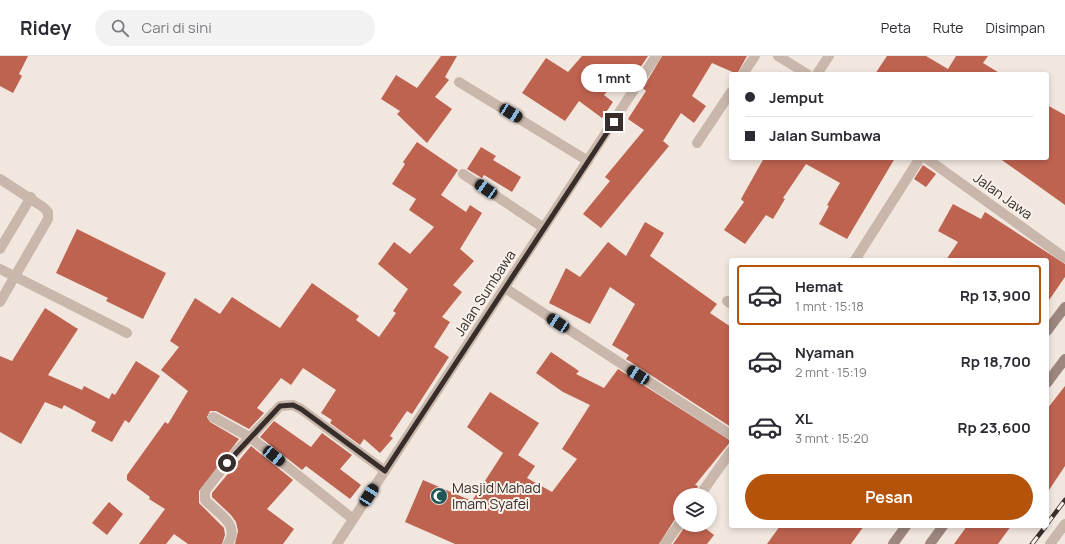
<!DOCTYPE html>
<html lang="id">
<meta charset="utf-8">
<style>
:root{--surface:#fff;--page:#f2f2f3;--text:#2b2b33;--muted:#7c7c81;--line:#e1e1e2;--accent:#b45309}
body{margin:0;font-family:Manrope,sans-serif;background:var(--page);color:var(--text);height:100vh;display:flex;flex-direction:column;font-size:15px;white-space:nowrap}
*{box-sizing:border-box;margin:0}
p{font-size:13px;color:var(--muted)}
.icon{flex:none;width:22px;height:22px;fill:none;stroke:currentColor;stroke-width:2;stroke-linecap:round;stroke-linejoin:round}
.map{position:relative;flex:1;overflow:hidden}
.details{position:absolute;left:729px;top:202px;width:320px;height:270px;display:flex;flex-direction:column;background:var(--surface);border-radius:4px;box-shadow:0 2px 6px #0003}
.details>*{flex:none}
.top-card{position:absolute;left:729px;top:16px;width:320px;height:88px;border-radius:4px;box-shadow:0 2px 6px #0003;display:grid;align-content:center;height:88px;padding:0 16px;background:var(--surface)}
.buttons{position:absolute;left:673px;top:432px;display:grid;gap:8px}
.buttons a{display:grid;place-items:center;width:44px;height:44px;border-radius:50%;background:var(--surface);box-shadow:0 2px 6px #0003;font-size:20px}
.end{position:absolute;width:18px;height:18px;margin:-9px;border:5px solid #372d2a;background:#fff;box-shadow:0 0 0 2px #fff}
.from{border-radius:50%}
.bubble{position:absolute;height:28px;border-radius:14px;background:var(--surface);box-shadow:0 2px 6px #0003;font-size:13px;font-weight:700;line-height:28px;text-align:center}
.car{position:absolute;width:12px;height:24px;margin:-12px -6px;border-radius:5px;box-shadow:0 0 3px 1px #0007;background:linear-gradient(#222 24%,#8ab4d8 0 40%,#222 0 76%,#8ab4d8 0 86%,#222 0)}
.top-card b{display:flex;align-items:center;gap:14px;height:38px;font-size:15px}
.top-card b+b{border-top:1px solid var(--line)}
.top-card i{width:10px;height:10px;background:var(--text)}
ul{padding:7px 0 0;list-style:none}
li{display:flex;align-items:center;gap:12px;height:60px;margin:0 8px 6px;padding:0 8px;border:2px solid transparent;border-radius:4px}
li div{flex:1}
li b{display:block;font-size:15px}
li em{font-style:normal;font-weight:700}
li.current{border-color:var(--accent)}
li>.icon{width:36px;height:36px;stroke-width:1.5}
.primary-button{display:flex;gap:8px;margin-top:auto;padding:8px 16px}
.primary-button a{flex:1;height:46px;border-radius:24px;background:var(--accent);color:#fff;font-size:16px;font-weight:700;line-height:46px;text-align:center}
header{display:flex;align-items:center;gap:24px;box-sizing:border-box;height:56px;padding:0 20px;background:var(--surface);border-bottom:1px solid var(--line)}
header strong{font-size:19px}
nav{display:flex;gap:22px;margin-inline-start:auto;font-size:14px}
.search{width:280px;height:36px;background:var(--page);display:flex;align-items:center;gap:10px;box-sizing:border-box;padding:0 14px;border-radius:22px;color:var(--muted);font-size:15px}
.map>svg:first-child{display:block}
.building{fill:#be6350}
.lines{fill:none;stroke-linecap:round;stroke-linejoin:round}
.minor{stroke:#c9b7ab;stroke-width:10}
.secondary{stroke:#9c867d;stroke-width:10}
.rail-casing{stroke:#372d2a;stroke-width:4.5}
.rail{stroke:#f9f2eb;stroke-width:3;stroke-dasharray:9;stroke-linecap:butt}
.route{stroke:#372d2a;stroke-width:5}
.labels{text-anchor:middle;stroke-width:4;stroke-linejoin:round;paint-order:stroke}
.street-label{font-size:14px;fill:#372d2a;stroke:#f9f2eb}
.poi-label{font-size:14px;fill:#372d2a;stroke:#f9f2eb;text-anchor:start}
</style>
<header>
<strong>Ridey</strong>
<div class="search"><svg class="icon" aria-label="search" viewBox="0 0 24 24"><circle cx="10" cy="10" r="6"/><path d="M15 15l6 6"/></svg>Cari di sini</div>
<nav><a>Peta</a><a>Rute</a><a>Disimpan</a></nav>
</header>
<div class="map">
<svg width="1065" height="488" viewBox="0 0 1065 488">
<rect width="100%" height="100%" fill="#f1e7df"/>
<!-- building -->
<g class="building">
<path d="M0 0H28L19 18 22 20 13 37 0 30Z"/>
<path d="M441 0H457L445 21 449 24 435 41 452 53 427 87 397 58 400 55 381 43 396 19 417 32Z"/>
<path d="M582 0H648L632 24 623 17 604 39 613 46 602 62 579 45 565 65 522 37 546 2 568 16Z"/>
<path d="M662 0H747L737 18 712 7 692 40 706 50 694 67 681 57 663 85 669 90 601 172 583 158 610 125 605 121 644 74 628 63 646 35 643 32Z"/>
<path d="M887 0H926L948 13 956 0H988L983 7 1001 18H875Z"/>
<path d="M1047 49 1065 59V149L999 102H1047Z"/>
<path d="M417 86 458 114 441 139 466 156 470 149 482 157 460 193 474 205 453 229 462 236 442 261 450 266 434 291 449 301 412 358 407 355 390 380 393 382 380 397 364 383 360 389 330 367 332 364 321 357 336 334 303 312 291 329 281 322 257 352 264 357 249 373 216 355H210L207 361 210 366 239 383 199 435V447L224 472 225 479 222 488H188L174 478 166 488H139L165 453 149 443 150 441 127 424V419L165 366 168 368 188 335 161 314 179 291 170 285 195 242 220 258 232 241 280 272 312 227 359 260 356 264 379 281 396 257 393 255 408 233 378 208 394 186 410 198 434 171 409 154 416 143 392 128 405 108 403 106Z"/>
<path d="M481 91 496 100 493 104 521 121 512 136 484 119 482 122 467 113Z"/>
<path d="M764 102H895L847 183 819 168 829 150 827 149 840 127 806 108 783 142 785 143 773 163 766 159 745 188 724 174 744 146 741 143Z"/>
<path d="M923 109 936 118 926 131 914 123Z"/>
<path d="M953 148 981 163 985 156 1065 208V221L1047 247V204H946L958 186 938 175Z"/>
<path d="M645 166 664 177 650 200 717 248 710 257 731 271V371L626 303 629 299 612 289 635 248 613 233 610 231 590 268 549 247 566 212 580 221 608 186 626 200Z"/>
<path d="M77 173 166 217 143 263 106 245 108 242 56 217Z"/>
<path d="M45 252 78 273 48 319 82 334 84 330 109 343 112 337 115 339 136 305 160 320 129 367 125 364 112 386 91 375 96 366 64 349 62 353 45 346 21 388 0 376V300L12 305Z"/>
<path d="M551 296 579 315 576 318 604 332 618 313 731 385 695 429 698 430 694 439H680V461L675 463 659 488H455L405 466 423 424 472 445 503 397 467 371 490 336 539 367 518 399 535 410 527 422 552 436 577 403 562 393 590 349 563 336 536 317Z"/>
<path d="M1065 330V410L1047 437V353Z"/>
<path d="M274 365 311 391 322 377 352 399 340 413 361 429 350 443 306 410 302 414 260 381Z"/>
<path d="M251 390 293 424 267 453 294 473 283 488H235L238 475 236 466 231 459 212 441V437Z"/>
<path d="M109 446 123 458 107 479 92 467Z"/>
<path d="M686 469H701L714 479 707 488H673Z"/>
<path d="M780 470H864L851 488H767Z"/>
<path d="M967 470H1011L998 488H954Z"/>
</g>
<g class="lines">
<!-- minor -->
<g class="minor">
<path d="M778 0 807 18"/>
<path d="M743 18 755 0"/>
<path d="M817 18 829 0"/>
<path d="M459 26 588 105"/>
<path d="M697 87 731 36"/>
<path d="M926 102 1065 202"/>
<path d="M463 118 544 172"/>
<path d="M0 123 43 151 48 156V163L0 246"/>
<path d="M0 193 31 141"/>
<path d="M855 204 920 102"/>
<path d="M0 213 127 277"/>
<path d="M505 232 731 379"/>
<path d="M727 245 731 248"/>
<path d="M213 361 251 382 353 463"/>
<path d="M700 439 731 395"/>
<path d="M228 488C241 468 217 457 205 444V435L235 397 280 350 293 349 301 353 385 415"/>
<path d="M337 488 656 0"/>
<path d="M665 488 680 467"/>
<path d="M1050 488 1065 468"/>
</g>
<!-- secondary -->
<g class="secondary">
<path d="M1047 275 1065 251"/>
<path d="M1047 327 1065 303"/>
<path d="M893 488 906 470"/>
<path d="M930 488 943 470"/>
</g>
<!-- rail casing -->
<g class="rail-casing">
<g id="rail">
<path d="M1047 468 1065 444"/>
<path d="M1032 488 1046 470"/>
</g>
</g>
<!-- rail -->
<use href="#rail" class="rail"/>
</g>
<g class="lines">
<!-- route -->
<path class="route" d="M227 407 280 350 293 349 301 353 385 415 614 66"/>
</g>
<!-- icons -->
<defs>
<g id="mosque-disc" transform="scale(0.9)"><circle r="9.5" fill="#225656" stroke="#f9f2eb"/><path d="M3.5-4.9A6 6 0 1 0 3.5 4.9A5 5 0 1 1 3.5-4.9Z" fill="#fff"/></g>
</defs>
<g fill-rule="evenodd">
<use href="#mosque-disc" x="439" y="440"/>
</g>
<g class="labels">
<!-- street labels -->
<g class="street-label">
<text transform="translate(1003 140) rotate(36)" y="5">Jalan Jawa</text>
<text transform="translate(485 237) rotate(-57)" y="5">Jalan Sumbawa</text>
</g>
<!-- poi labels -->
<g class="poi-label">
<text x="452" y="437">Masjid Mahad<tspan x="452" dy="16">Imam Syafei</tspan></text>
</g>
</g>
</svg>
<div class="buttons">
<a><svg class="icon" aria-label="layers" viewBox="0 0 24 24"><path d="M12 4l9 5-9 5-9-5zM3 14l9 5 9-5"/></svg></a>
</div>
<i class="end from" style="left:227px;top:407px"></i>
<i class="end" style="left:614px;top:66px"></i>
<div class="bubble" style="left:581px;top:8px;width:66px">1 mnt</div>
<i class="car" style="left:511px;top:57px;rotate:121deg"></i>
<i class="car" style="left:486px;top:133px;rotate:304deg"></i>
<i class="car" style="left:558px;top:267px;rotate:303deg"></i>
<i class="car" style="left:638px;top:319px;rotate:303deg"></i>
<i class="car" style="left:274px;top:400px;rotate:129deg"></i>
<i class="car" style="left:369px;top:439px;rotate:33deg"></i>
<div class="top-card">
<b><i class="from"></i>Jemput</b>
<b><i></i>Jalan Sumbawa</b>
</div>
<section class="details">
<ul>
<li class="current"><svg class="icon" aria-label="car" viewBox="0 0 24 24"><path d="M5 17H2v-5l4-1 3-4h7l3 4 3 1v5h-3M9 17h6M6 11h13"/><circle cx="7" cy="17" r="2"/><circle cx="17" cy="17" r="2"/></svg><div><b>Hemat</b><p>1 mnt · 15:18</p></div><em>Rp 13,900</em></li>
<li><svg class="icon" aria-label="car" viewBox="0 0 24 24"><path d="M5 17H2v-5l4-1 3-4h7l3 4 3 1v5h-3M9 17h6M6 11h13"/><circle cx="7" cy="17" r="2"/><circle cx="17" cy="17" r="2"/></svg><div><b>Nyaman</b><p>2 mnt · 15:19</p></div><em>Rp 18,700</em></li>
<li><svg class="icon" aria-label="car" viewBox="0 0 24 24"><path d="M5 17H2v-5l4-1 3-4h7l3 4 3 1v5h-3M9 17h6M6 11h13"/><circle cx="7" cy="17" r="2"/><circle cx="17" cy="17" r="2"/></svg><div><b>XL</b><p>3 mnt · 15:20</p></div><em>Rp 23,600</em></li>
</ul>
<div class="primary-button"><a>Pesan</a></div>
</section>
</div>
